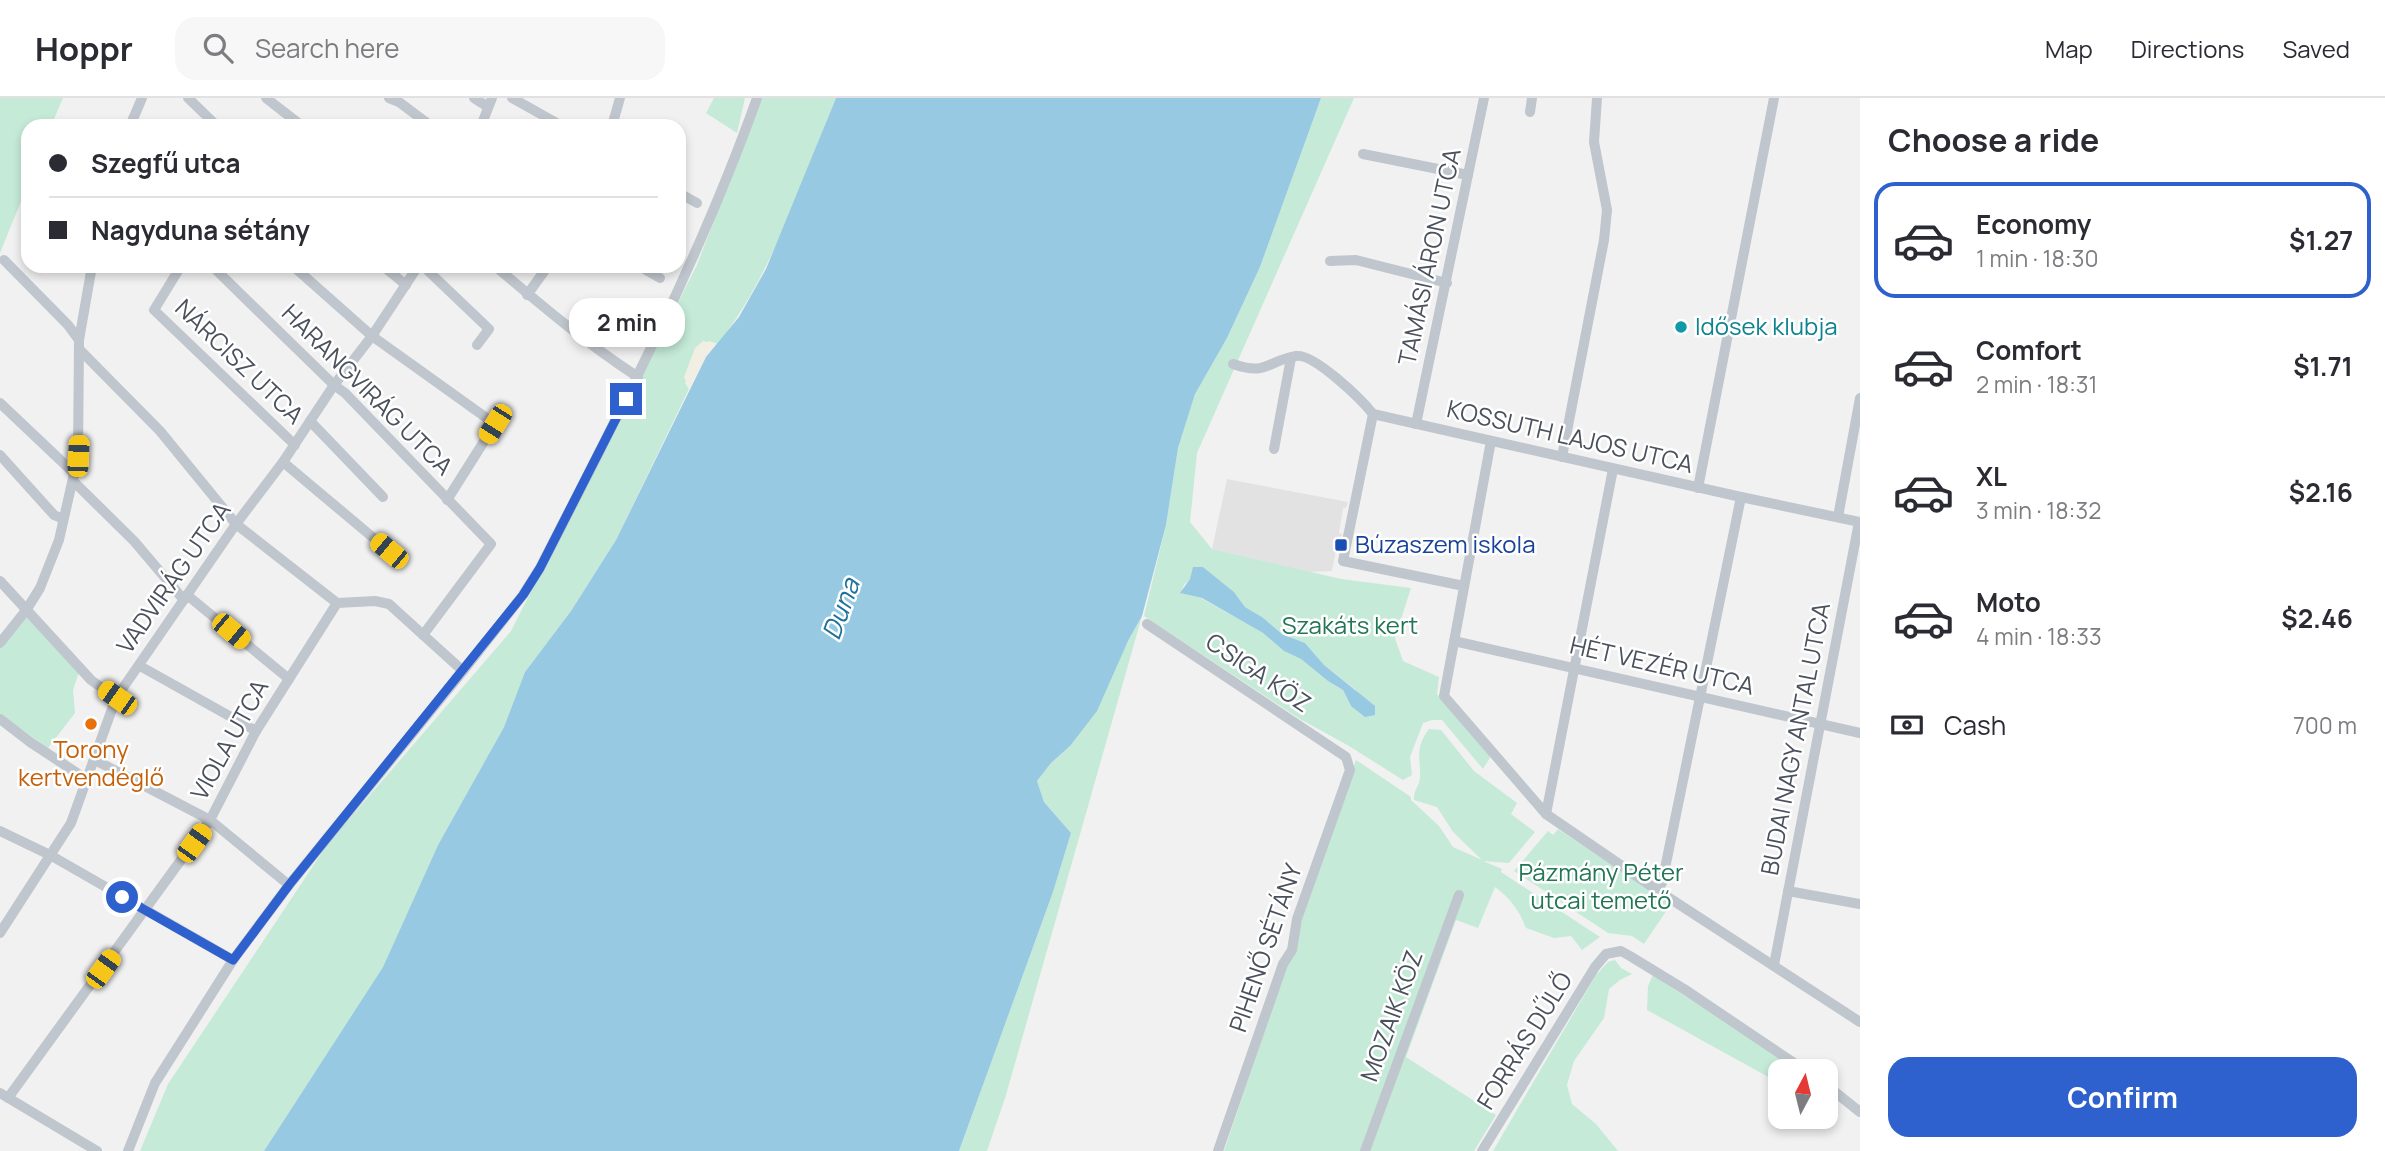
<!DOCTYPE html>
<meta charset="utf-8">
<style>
:root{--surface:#fff;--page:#f7f7f7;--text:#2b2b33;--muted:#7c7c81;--line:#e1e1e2;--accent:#2f61ce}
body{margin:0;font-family:Manrope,sans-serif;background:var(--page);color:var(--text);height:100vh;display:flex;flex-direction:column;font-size:26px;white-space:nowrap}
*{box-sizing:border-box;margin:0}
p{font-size:23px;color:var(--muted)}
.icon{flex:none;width:38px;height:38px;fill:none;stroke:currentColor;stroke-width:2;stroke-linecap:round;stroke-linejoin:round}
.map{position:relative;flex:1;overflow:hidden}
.drawer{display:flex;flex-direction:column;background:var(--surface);width:525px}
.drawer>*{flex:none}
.guide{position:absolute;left:21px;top:21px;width:665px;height:154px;border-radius:21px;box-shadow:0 4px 10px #0003;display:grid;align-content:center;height:154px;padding:0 28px;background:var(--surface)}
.needle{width:46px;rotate:7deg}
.tools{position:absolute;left:1768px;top:961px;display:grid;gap:14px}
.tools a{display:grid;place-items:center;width:70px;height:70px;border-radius:14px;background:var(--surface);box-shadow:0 4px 10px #0003;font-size:35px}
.end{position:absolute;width:32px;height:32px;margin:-16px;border:9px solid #2f61ce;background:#fff;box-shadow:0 0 0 4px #fff}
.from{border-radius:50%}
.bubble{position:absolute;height:49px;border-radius:21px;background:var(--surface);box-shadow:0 4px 10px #0003;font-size:23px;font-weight:700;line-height:49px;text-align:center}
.car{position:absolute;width:21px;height:42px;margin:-21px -10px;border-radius:9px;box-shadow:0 0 5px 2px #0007;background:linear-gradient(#f5c518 24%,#345 0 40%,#f5c518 0 76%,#345 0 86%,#f5c518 0)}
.guide b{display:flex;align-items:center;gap:24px;height:66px;font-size:26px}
.guide b+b{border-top:2px solid var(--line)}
.guide i{width:18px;height:18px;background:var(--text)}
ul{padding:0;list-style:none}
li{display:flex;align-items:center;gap:21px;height:116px;margin:0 14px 10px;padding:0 14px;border:4px solid transparent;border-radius:21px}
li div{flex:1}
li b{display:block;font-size:26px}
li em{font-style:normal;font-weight:700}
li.active{border-color:var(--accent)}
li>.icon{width:63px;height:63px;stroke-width:1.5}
h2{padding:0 28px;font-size:32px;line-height:84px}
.pay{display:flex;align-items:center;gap:18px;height:77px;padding:0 28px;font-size:26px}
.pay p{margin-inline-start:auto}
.primary-button{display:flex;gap:14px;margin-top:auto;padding:14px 28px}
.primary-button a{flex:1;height:80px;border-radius:21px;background:var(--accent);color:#fff;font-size:28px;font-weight:700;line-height:80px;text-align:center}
header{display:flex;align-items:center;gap:42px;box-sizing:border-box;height:98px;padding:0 35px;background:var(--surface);border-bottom:2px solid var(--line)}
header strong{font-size:33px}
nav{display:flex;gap:38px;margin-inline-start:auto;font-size:24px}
.search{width:490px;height:63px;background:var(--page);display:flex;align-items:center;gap:18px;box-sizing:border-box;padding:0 24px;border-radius:21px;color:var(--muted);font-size:26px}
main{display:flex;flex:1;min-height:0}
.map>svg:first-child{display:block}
.education{fill:#e3e2e2}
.green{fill:#c5ead8;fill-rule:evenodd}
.sand{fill:#f1efe3}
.water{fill:#97c9e2}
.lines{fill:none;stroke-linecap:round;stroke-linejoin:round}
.minor{stroke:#c0c6cd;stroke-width:10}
.route{stroke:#2f61ce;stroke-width:9}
.culture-dot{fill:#0f9aa8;stroke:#fff;stroke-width:2.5}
.transit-dot{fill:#1a4fb4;stroke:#fff;stroke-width:2.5}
.food-dot{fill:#e8710a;stroke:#fff;stroke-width:2.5}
.labels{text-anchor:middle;stroke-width:5;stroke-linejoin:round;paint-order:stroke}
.street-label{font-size:24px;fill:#4a515c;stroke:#fff}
.culture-label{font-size:24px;fill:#0d838f;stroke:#fff;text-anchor:start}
.transit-label{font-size:24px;fill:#164399;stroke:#fff;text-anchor:start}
.park-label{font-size:24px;fill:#237556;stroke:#fff}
.food-label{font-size:24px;fill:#c56008;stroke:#fff}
.water-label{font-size:26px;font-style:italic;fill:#1e719b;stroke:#fff}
</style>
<header>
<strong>Hoppr</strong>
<div class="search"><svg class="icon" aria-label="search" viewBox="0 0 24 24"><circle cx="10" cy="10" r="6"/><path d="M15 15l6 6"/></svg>Search here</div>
<nav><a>Map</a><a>Directions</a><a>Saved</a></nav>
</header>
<main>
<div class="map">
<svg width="1860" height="1053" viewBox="0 0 1860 1053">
<rect width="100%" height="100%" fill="#f2f1f1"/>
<!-- education -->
<path class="education" d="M1227 381 1348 404 1346 410H1343L1339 435 1342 436 1341 441H1335V446L1337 447 1332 473 1309 474 1212 451Z"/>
<!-- green -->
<g class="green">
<path d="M0 0H63L51 28H28V86L0 155Z"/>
<path d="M714 0H745L737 35 706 15Z"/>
<path d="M761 0H836C801 83 774 174 718 246L709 243 685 285 689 291 616 442 571 513 525 574 504 629 438 747 383 869 264 1053H140L168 986 327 747 511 533 697 167Z"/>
<path d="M1321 0H1354L1197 355 1190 424 1212 451 1341 481 1411 490 1395 540 1403 563 1439 579 1437 596 1491 658 1483 671 1442 622H1432L1423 625 1410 659 1412 677 1403 682 1349 648 1300 621 1144 518 1166 427 1178 350 1195 295 1227 240 1260 169ZM1203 469 1234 494 1245 509 1262 519 1282 536 1305 545 1324 567 1356 592 1351 608 1343 592 1328 583 1301 561 1284 553 1263 535 1201 500 1181 495 1184 487Z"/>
<path d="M1142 518 1006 997 987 1053H959L1053 794 1071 735 1044 704 1037 683 1051 665 1070 648Z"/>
<path d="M32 519 79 574 73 592 75 615 48 650 0 616V546L20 520Z"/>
<path d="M1429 631 1441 632 1474 673 1517 705 1511 716 1535 734 1509 765 1483 763 1502 771 1501 774 1600 839 1582 852 1571 838 1554 840 1526 830C1519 812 1510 800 1495 789L1478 830 1456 822 1406 959 1496 1017 1474 1053H1224L1356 662 1411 699V702L1439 728 1453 749 1482 762 1453 734 1437 709 1414 702C1413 693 1419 689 1420 680 1421 658 1414 651 1429 631Z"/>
<path d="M1558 731 1671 806 1644 846 1632 838 1608 835 1514 773 1548 733 1553 737Z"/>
<path d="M1615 862 1621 870 1632 876 1620 882 1609 891 1604 920 1574 963 1567 987 1572 1006 1596 1026 1618 1053H1493L1596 877 1608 864Z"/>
<path d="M1653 877 1789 966 1772 981 1647 912 1648 888Z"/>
</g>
<!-- sand -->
<path class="sand" d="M703 243 718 246 706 259 689 291 684 279 695 250Z"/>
<!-- water -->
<g class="water">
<path d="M836 0H1321L1260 169 1227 240 1195 296 1178 350 1166 427 1142 518 1128 543 1097 613 1070 648 1051 665 1037 683 1044 704 1071 735 1053 794 959 1053H264L383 869 438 747 504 629 525 574 571 513 616 442 706 259 739 219 766 171Z"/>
<path d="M1193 469H1203L1234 494 1245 509 1262 519 1282 536 1305 545 1324 567 1375 608V617L1365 619 1351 608 1343 592 1328 583 1301 561 1284 553 1263 535 1202 500 1180 495 1190 481Z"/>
</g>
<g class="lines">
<!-- minor -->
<g class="minor">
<path d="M188 0 217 28"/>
<path d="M266 0 302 28"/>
<path d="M389 0 399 4 431 28"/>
<path d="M474 0 488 9"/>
<path d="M512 0 562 28"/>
<path d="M1530 14 1532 0"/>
<path d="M130 28 142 0"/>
<path d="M481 28 492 0"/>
<path d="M612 28 620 0"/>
<path d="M1363 56 1468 77"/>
<path d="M679 95 697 105"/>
<path d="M4 162 68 227 79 242"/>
<path d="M1330 163 1356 162 1447 185"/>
<path d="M181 168 154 212 295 347"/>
<path d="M212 168 334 287 345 295 491 446 423 537"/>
<path d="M293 168 372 238 495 326 447 402"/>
<path d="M383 168 406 187"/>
<path d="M423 168 489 231 477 247"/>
<path d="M495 168C541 207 587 246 638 279"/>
<path d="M639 168 660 180"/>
<path d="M527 197 548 168"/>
<path d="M79 251 160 333 236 426 337 505 375 503 389 506 463 573"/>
<path d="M1233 266C1267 278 1267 263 1296 258 1314 255 1362 302 1373 316L1741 399 1860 424"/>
<path d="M0 305 75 376"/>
<path d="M1373 316 1343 463 1464 488"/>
<path d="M310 323 383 399"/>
<path d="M1416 326 1484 0"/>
<path d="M1491 343 1444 598 1546 716 1657 792 1860 924"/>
<path d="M1274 351 1291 260"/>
<path d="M0 357 54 417 63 421"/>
<path d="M1562 359 1604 142 1607 112 1594 44 1597 0"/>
<path d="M283 364 389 453"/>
<path d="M73 383 134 443 184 502"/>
<path d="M1698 390 1774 0"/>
<path d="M1838 419 1860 300"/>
<path d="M0 483 91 582 116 600"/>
<path d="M187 497 289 581"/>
<path d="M1147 526 1346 659 1350 672 1297 821 1292 852 1283 866 1218 1053"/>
<path d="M1454 543 1860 635"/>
<path d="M0 545 27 511 40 490 59 442 78 358 79 242 92 168"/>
<path d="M140 568 256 633"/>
<path d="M0 621 30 644 86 681"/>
<path d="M95 662 210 722 289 787"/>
<path d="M1546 716 1613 371"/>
<path d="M0 733 50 757 233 862"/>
<path d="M1657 792 1662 785 1741 399"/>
<path d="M1788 793 1860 806"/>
<path d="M0 835 71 725 116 600 236 426 283 364 334 287 372 238 418 168"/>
<path d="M1774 867 1859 424"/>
<path d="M1825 986 1860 1014"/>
<path d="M0 995 97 1053"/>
<path d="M8 1000 210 722 256 633 337 505"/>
<path d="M128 1053 155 985 233 862 289 787 463 573 523 497 540 470C619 316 699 163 757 0"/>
<path d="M1365 1053 1459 797"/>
<path d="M1482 1053 1595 869 1606 856 1621 853 1630 858 1684 891 1806 973"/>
</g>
</g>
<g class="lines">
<!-- route -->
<path class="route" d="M122 799 233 862 289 787 523 497 540 470 626 301"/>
</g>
<!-- markers -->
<circle class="culture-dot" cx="1681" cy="229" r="7"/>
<rect class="transit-dot" x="1334" y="440" width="14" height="14" rx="3.5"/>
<circle class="food-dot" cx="91" cy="626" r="7"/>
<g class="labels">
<!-- street labels -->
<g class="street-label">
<text transform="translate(1430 159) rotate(-78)" y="8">TAMÁSI ÁRON UTCA</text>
<text transform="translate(239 264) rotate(44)" y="8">NÁRCISZ UTCA</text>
<text transform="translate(367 292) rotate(45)" y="8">HARANGVIRÁG UTCA</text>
<text transform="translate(1570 339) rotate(13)" y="8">KOSSUTH LAJOS UTCA</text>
<text transform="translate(174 480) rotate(-55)" y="8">VADVIRÁG UTCA</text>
<text transform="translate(1662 568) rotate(13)" y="8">HÉT VEZÉR UTCA</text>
<text transform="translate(1258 575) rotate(34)" y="8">CSIGA KÖZ</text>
<text transform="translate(1796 641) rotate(-79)" y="8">BUDAI NAGY ANTAL UTCA</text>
<text transform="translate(230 642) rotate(-61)" y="8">VIOLA UTCA</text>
<text transform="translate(1266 850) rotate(-71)" y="8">PIHENŐ SÉTÁNY</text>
<text transform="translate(1392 918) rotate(-70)" y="8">MOZAIK KÖZ</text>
<text transform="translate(1525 943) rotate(-58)" y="8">FORRÁS DŰLŐ</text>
</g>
<!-- culture labels -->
<g class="culture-label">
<text x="1695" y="237">Idősek klubja</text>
</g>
<!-- transit labels -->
<g class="transit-label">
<text x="1355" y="455">Búzaszem iskola</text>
</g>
<!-- park labels -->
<g class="park-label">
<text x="1350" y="536">Szakáts kert</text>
<text x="1601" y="783">Pázmány Péter<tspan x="1601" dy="28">utcai temető</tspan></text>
</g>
<!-- food labels -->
<g class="food-label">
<text x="91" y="660">Torony<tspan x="91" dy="28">kertvendéglő</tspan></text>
</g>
<!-- water labels -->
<g class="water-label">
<text transform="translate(841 511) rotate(-70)" y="9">Duna</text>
</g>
</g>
</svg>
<div class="tools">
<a><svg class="needle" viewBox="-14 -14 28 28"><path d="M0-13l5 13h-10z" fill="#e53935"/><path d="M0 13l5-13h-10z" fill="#7c7c81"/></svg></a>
</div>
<i class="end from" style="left:122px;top:799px"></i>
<i class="end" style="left:626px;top:301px"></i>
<div class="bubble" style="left:569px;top:200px;width:116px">2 min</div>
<i class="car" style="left:495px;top:326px;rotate:212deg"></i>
<i class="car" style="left:78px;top:358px;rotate:3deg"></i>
<i class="car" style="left:389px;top:453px;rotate:310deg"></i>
<i class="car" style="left:231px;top:533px;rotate:130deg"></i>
<i class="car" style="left:117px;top:600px;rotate:305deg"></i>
<i class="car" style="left:194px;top:745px;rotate:36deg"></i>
<i class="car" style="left:103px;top:871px;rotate:36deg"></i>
<div class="guide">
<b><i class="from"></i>Szegfű utca</b>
<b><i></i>Nagyduna sétány</b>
</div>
</div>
<section class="drawer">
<h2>Choose a ride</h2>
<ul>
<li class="active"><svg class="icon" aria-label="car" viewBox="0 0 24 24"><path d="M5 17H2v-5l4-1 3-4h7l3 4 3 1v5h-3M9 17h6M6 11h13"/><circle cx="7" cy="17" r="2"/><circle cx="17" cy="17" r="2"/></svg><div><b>Economy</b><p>1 min · 18:30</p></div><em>$1.27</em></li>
<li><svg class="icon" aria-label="car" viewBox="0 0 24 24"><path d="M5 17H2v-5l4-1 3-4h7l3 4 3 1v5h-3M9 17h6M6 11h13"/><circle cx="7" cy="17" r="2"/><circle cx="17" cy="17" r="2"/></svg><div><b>Comfort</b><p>2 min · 18:31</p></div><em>$1.71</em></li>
<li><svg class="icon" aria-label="car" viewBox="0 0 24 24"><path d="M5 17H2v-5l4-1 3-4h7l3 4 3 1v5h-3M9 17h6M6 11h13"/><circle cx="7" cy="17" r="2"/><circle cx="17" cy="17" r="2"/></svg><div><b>XL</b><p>3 min · 18:32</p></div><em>$2.16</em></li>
<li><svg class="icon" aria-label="car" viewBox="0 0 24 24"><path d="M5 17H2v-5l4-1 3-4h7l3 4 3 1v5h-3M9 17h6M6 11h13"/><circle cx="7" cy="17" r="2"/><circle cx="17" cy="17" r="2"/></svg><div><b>Moto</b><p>4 min · 18:33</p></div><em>$2.46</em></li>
</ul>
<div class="pay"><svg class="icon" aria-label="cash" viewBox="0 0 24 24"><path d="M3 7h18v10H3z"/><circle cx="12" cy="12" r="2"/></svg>Cash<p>700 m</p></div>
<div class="primary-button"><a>Confirm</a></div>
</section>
</main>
